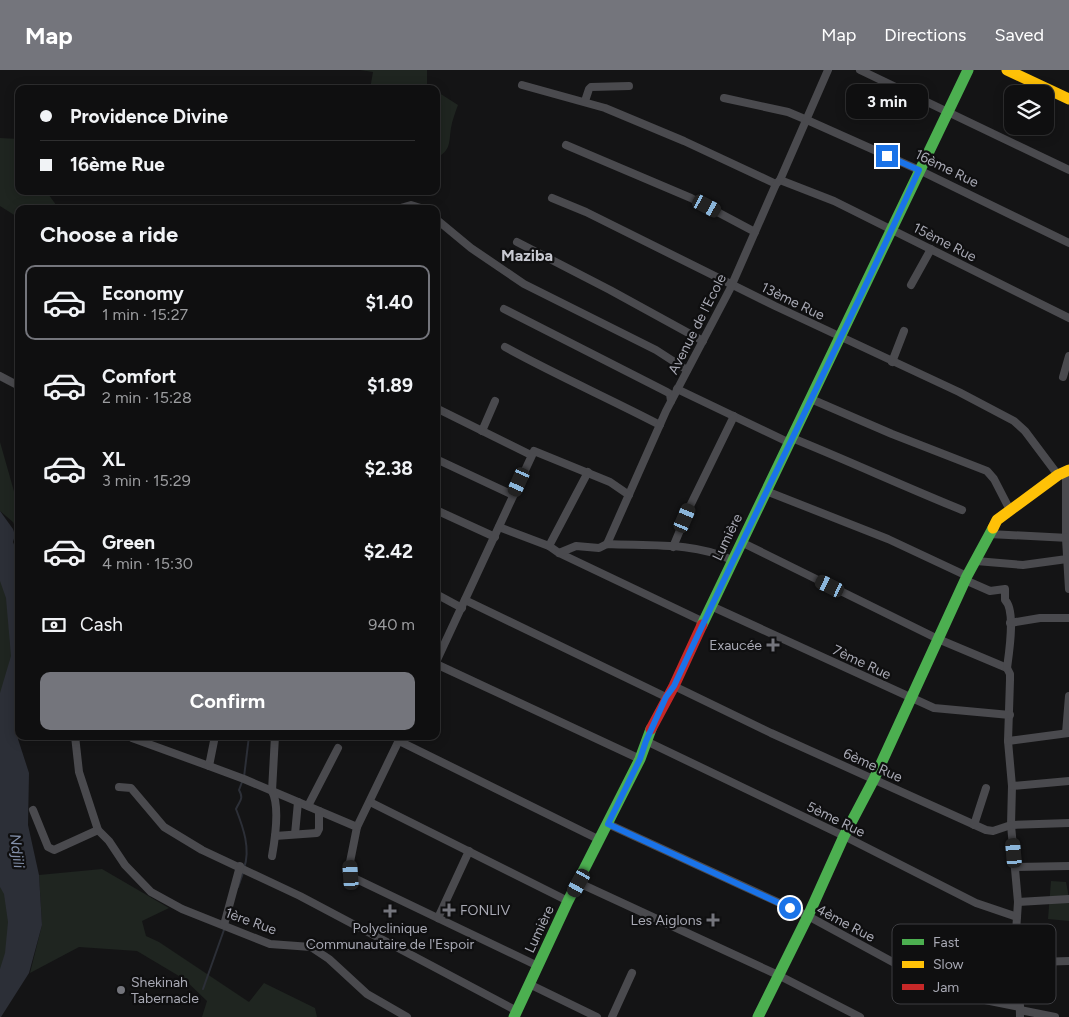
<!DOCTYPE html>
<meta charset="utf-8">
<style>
:root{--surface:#0f0f10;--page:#181819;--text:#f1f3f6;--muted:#9b9c9f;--line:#2f2f30;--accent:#74757c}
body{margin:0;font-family:Figtree,sans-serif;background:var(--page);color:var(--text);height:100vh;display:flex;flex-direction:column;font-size:19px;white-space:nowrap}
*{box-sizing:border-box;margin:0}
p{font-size:16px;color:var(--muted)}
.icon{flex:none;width:28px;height:28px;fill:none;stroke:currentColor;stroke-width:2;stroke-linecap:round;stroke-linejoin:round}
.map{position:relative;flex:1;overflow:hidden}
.details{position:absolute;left:15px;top:135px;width:425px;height:535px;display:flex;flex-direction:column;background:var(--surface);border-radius:10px;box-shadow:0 2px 12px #0003,0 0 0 1px var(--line)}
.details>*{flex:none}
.banner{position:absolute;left:15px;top:15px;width:425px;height:110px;border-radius:10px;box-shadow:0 2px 12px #0003,0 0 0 1px var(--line);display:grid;align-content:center;height:110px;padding:0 25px;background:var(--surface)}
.buttons{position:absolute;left:1004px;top:15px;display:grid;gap:10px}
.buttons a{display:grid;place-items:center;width:50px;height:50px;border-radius:10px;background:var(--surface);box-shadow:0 2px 12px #0003,0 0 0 1px var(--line);font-size:25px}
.end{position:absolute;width:22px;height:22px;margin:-11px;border:6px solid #1a73e8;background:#fff;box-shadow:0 0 0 2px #fff}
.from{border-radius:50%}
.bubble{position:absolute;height:35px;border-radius:10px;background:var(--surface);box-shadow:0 2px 12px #0003,0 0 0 1px var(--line);font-size:16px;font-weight:700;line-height:35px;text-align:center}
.car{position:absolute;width:15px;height:30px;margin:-15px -8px;border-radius:6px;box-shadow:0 0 4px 1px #0007;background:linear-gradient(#222 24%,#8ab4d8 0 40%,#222 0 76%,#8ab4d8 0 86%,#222 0)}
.banner b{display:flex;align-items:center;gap:18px;height:48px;font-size:19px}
.banner b+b{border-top:1px solid var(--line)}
.banner i{width:12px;height:12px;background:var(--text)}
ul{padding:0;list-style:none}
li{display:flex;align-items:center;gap:15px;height:75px;margin:0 10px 8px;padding:0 15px;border:2px solid transparent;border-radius:10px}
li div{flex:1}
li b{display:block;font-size:19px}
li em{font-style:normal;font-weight:700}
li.on{border-color:var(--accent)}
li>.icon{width:45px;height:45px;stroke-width:1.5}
h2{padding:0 25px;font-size:22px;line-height:60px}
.pay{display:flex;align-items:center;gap:12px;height:55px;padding:0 25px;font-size:19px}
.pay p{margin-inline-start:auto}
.primary-button{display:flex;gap:10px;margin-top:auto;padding:10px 25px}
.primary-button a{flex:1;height:58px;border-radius:10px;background:var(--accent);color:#fff;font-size:20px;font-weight:700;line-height:58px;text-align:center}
header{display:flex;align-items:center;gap:30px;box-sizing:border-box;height:70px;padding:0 25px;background:var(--accent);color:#fff}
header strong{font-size:24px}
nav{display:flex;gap:28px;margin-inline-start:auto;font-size:18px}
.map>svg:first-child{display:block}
.green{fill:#1f2520}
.water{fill:#2c2f37}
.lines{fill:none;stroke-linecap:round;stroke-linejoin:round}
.stream{stroke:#2c2f37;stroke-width:2}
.street{stroke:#4a4a4e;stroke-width:8}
.fast{stroke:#4caf50;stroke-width:11}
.slow{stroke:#ffc107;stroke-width:11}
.jam{stroke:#c62828;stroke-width:11}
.route{stroke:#1a73e8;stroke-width:6}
.poi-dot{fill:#74757c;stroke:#0f0f10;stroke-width:2}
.labels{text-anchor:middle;stroke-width:4.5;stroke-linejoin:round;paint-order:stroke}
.street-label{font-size:14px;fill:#a8a9b4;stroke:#0f0f10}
.poi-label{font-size:14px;fill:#a8a9b4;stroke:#0f0f10;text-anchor:end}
.water-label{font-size:15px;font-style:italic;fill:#8390ab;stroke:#0f0f10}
.quarter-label{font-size:16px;font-weight:bold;fill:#c8c9d1;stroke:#0f0f10}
.key{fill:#0f0f10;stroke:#3d3d41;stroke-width:1}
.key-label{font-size:14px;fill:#a8a9b4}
</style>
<header>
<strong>Map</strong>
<nav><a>Map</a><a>Directions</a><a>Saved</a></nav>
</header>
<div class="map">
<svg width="1069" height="947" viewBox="0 0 1069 947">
<rect width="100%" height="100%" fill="#141415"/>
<!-- green -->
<g class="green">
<path d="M360 0H427V14L433 19H370L373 2Z"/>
<path d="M436 21 458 35C455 43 452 51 451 58 449 72 451 81 436 88Z"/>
<path d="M0 68 19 69V121H46L59 139H19V148L0 136Z"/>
<path d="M0 372 19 439V467L13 452 0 441Z"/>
<path d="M0 506 10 535 15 593 0 642Z"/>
<path d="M102 799 169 838 142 851 146 866 159 872 249 932 264 913 315 938 317 947H202L207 931 184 909 137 881 79 877 30 903 42 855 39 805Z"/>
<path d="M0 806 12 848 0 915Z"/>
<path d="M1051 811 1066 812 1069 828V851L1048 849Z"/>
</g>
<!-- water -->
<path class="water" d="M0 441 13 459 15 465 13 472 19 487 18 669 29 703 28 755 39 805 42 855 29 903 1 947H0V899L5 883 8 852 4 824 0 817V623L11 586 6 528 0 511Z"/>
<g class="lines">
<!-- stream -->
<g class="stream">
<path d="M244 707 249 666"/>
<path d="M242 712 239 720C244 729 240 730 236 739 243 757 251 779 244 798"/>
<path d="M238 817 243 803"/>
<path d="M203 919 225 857"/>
</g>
<!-- street -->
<g class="street">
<path d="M860 0 1069 100"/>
<path d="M522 15 605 38 684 71 776 114"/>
<path d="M724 28 788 42 807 50 919 100 1069 173"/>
<path d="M585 31 589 19 591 17 629 16"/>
<path d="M566 75 691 128 755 162"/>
<path d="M780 110 834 131 1069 248"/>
<path d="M552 128 586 142 775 236 959 322 1014 351 1025 361 1058 405"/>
<path d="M397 139 411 135 424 139"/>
<path d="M436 149 471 178 524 214 656 280 687 300"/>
<path d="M517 172 610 220 703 271"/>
<path d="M911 215 931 179"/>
<path d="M504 239 667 322 670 324 671 331"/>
<path d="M505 277C556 305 608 328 660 355"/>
<path d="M892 292 904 261"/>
<path d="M0 306 19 316"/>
<path d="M1063 307 1069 286"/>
<path d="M677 319 790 373"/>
<path d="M811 329 892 364 987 401 994 409 1010 440"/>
<path d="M436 338 531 385"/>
<path d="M482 361 495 331"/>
<path d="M792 368C849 391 905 417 962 440"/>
<path d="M436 389 513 425"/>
<path d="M1066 401V469L1069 519"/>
<path d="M766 421 888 469 967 506"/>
<path d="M436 440 495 467"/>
<path d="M499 457 549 476 559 483 704 552"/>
<path d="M989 464 1069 468"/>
<path d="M741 472 938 569 1007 598"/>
<path d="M607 474 666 341 730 219 776 114 780 110 828 0"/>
<path d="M549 476 588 402"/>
<path d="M673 477 691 434 734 346"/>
<path d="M559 483 576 476 599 478 607 474C649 476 694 472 732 490"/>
<path d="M976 491 1023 495 1067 489"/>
<path d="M965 510 990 521 1005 519V530C1016 540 1009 583 1007 598L1010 604V610L1008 671 1012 716 1011 755 1018 832 1015 877 1016 887 1019 891 1020 947"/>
<path d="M436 524 462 538"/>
<path d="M465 530 666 627"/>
<path d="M711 536 934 638 1010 645"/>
<path d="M1010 553 1040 548H1069"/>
<path d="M436 592 534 381 610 412 629 425"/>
<path d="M436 594 640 689"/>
<path d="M674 616 771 663 986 760 993 761 1011 755 1069 753"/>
<path d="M1066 663 1069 626"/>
<path d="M75 666 79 702 98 760 109 771 125 795 151 822 182 839 270 874 311 877 329 889 367 924 407 947"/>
<path d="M401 666 357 757 350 792 352 807 538 896"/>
<path d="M132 668 209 696 215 666"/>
<path d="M399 671 600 770"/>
<path d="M646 671 844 766 976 833 1017 847"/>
<path d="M1008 671 1069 663"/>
<path d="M209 696 244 709 357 757"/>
<path d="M1012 716 1069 711"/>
<path d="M119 717 131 718 164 757 202 780 300 826 517 941"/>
<path d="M370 732 568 831"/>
<path d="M308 736 338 678"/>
<path d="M33 740 48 777 54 780 98 760"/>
<path d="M608 754 808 846 935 915 965 926 1020 937"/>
<path d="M974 755 986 718"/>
<path d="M295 764 298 732"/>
<path d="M275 766 317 763 319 759V741"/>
<path d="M272 786C275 769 280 736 272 721L275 666"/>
<path d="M1015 797 1069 796"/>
<path d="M579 813 778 905 860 947"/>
<path d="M1018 832 1069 829"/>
<path d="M438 848 469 781"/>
<path d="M224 855 240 796"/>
<path d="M1019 891 1036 892 1069 891"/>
<path d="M529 914 597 947"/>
<path d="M1020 940 1055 947"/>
<path d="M612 947 632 903"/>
</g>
<!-- fast -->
<g class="fast">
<path d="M702 555 968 0"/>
<path d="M514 947 568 831 640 689 651 659"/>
<path d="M758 947 808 846 844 766 874 709 967 506 993 458"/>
</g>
<!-- slow -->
<g class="slow">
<path d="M1007 0 1069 29"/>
<path d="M993 458 997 450 1058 405 1069 400"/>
</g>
<!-- jam -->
<path class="jam" d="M651 659 674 616 702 555"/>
</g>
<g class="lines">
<!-- route -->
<path class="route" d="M790 838 608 754 640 689 646 671 666 627 674 616C754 443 841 273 919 100L887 86"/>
</g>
<!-- markers -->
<g class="poi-dot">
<path d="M770.5 567.5h5v5h5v5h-5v5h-5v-5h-5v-5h5z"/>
<path d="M446.5 832.5h5v5h5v5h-5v5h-5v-5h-5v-5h5z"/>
<path d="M387.5 833.5h5v5h5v5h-5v5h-5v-5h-5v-5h5z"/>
<path d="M710.5 842.5h5v5h5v5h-5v5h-5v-5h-5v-5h5z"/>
<circle cx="121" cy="920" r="5"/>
</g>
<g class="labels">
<!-- street labels -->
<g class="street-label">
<text transform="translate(947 98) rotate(26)" y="5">16ème Rue</text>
<text transform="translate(945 172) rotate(27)" y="5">15ème Rue</text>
<text transform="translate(793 231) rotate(26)" y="5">13ème Rue</text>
<text transform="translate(697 254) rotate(-63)" y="5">Avenue de l'Ecole</text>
<text transform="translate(727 467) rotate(-64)" y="5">Lumière</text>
<text transform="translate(862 592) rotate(25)" y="5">7ème Rue</text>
<text transform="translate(873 695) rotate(24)" y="5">6ème Rue</text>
<text transform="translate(836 749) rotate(26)" y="5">5ème Rue</text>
<text transform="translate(251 851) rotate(20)" y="5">1ère Rue</text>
<text transform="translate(846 853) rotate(28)" y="5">4ème Rue</text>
<text transform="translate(539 859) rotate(-65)" y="5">Lumière</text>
</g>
<!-- poi labels -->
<g class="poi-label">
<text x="762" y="580">Exaucée</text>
<text x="460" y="845" text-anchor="start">FONLIV</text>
<text x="702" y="855">Les Aiglons</text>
<text x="390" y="863" text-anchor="middle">Polyclinique<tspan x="390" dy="16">Communautaire de l'Espoir</tspan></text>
<text x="131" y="917" text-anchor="start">Shekinah<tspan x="131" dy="16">Tabernacle</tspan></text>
</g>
<!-- water labels -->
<g class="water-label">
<text transform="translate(17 781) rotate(83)" y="5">Ndjili</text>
</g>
<!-- quarter labels -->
<g class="quarter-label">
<text x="527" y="191">Maziba</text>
</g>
</g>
<!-- legend -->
<rect x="892" y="854" width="164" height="80" rx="8" class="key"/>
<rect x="902" y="869" width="22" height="6" fill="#4caf50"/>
<rect x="902" y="891" width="22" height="7" fill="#ffc107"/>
<rect x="902" y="914" width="22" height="6" fill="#c62828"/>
<g class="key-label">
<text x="933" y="877">Fast</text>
<text x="933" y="899">Slow</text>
<text x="933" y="922">Jam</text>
</g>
</svg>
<div class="buttons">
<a><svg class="icon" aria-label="layers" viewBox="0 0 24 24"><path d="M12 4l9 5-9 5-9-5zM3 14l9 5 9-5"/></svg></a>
</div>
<i class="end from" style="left:790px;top:838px"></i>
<i class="end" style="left:887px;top:86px"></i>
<div class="bubble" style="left:846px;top:14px;width:82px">3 min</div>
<i class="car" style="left:707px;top:136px;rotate:118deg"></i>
<i class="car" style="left:519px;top:412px;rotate:204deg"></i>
<i class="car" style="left:685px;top:448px;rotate:23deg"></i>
<i class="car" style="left:830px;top:516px;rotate:296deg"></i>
<i class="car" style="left:1014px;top:783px;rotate:355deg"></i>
<i class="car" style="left:351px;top:805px;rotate:356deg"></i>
<i class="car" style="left:579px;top:813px;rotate:209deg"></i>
<div class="banner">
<b><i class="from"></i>Providence Divine</b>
<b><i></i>16ème Rue</b>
</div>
<section class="details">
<h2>Choose a ride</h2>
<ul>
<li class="on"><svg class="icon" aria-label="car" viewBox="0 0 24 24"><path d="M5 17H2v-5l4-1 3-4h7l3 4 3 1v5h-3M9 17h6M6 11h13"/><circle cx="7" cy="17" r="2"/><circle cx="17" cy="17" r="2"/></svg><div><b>Economy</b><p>1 min · 15:27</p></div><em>$1.40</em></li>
<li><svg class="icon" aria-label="car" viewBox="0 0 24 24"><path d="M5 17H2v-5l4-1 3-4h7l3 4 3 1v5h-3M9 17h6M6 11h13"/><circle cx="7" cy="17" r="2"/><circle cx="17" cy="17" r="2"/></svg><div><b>Comfort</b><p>2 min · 15:28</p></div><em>$1.89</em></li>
<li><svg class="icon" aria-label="car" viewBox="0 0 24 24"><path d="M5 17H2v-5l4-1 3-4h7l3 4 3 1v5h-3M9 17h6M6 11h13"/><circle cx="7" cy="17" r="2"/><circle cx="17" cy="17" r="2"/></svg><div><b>XL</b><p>3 min · 15:29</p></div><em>$2.38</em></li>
<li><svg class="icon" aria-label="car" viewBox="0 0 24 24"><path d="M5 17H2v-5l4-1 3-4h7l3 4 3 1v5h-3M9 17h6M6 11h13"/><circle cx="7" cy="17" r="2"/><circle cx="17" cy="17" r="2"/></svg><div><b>Green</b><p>4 min · 15:30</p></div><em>$2.42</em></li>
</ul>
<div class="pay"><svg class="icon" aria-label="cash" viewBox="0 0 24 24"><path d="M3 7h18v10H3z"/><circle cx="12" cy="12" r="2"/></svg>Cash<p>940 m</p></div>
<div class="primary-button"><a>Confirm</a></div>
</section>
</div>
